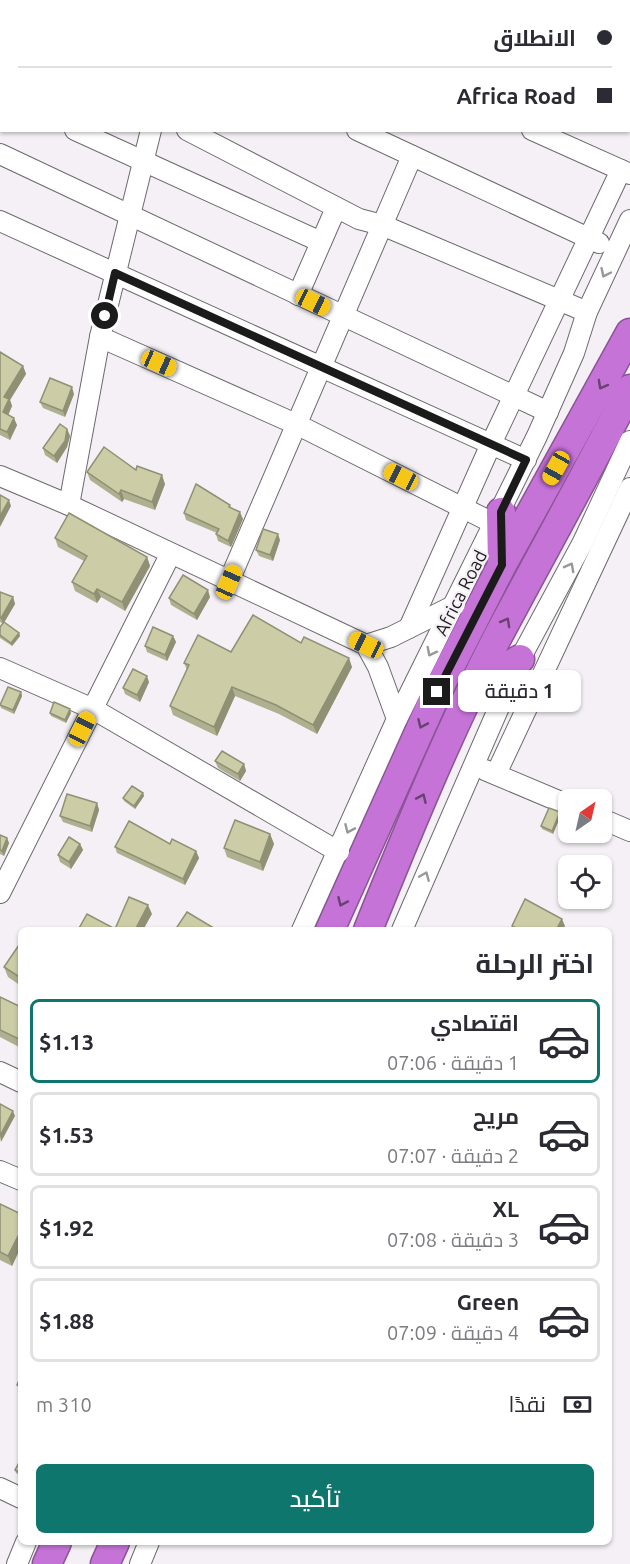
<!DOCTYPE html>
<html lang="ar">
<meta charset="utf-8">
<style>
:root{--surface:#fff;--page:#f7f7f7;--text:#2b2b33;--muted:#7c7c81;--line:#e1e1e2;--accent:#0f766e}
body{margin:0;font-family:Ubuntu,Cairo,sans-serif;background:var(--page);color:var(--text);direction:rtl;height:100vh;display:flex;flex-direction:column;font-size:22px;white-space:nowrap}
*{box-sizing:border-box;margin:0}
p{font-size:20px;color:var(--muted)}
.icon{flex:none;width:33px;height:33px;fill:none;stroke:currentColor;stroke-width:2;stroke-linecap:round;stroke-linejoin:round}
.map{position:relative;flex:1;overflow:hidden;direction:ltr}
.side{position:absolute;left:18px;top:927px;width:594px;height:618px;display:flex;flex-direction:column;background:var(--surface);border-radius:9px;box-shadow:0 2px 4px #0004;direction:rtl}
.side>*{flex:none}
.hud{position:absolute;left:0px;top:0px;width:630px;height:132px;box-shadow:0 2px 4px #0004;direction:rtl;display:grid;align-content:center;height:132px;padding:0 18px;background:var(--surface)}
.needle{width:39px;rotate:34deg}
.controls{position:absolute;left:558px;top:789px;display:grid;gap:12px}
.controls a{display:grid;place-items:center;width:54px;height:54px;border-radius:9px;background:var(--surface);box-shadow:0 2px 4px #0004;font-size:30px}
.end{position:absolute;width:27px;height:27px;margin:-14px;border:8px solid #1c1b1c;background:#fff;box-shadow:0 0 0 3px #fff}
.from{border-radius:50%}
.bubble{position:absolute;height:42px;border-radius:9px;background:var(--surface);box-shadow:0 2px 4px #0004;font-size:20px;font-weight:600;line-height:42px;text-align:center;direction:rtl}
.car{position:absolute;width:18px;height:36px;margin:-18px -9px;border-radius:8px;box-shadow:0 0 4px 2px #0007;background:linear-gradient(#f5c518 24%,#345 0 40%,#f5c518 0 76%,#345 0 86%,#f5c518 0)}
.hud b{display:flex;align-items:center;gap:21px;height:57px;font-size:22px}
.hud b+b{border-top:2px solid var(--line)}
.hud i{width:15px;height:15px;background:var(--text)}
ul{padding:0;list-style:none}
li{display:flex;align-items:center;gap:18px;height:84px;margin:0 12px 9px;padding:0 6px;border:3px solid var(--line);border-radius:9px}
li div{flex:1}
li b{display:block;font-size:22px}
li em{font-style:normal;font-weight:600}
li.current{border-color:var(--accent)}
li>.icon{width:54px;height:54px;stroke-width:1.5}
h2{padding:0 18px;font-size:27px;line-height:72px}
.pay{display:flex;align-items:center;gap:15px;height:66px;padding:0 18px;font-size:22px}
.pay p{margin-inline-start:auto}
.button{display:flex;gap:12px;margin-top:auto;padding:12px 18px}
.button a{flex:1;height:69px;border-radius:9px;background:var(--accent);color:#fff;font-size:24px;font-weight:600;line-height:69px;text-align:center}
.map>svg:first-child{display:block}
.lines{fill:none;stroke-linecap:round;stroke-linejoin:round}
.minor-casing{stroke:#6d6a6e;stroke-width:22}
.highway-casing{stroke:#8a5496;stroke-width:31}
.minor{stroke:#fff;stroke-width:20}
.highway{stroke:#c673d8;stroke-width:28}
.wall{fill:#afb08f}
.shaded-wall{fill:#8f9074}
.building{fill:#cccda6;stroke:#8f9074;stroke-width:1.5}
.oneway{stroke:#999899}
.oneway2{stroke:#684371}
.route{stroke:#1c1b1c;stroke-width:8}
.labels{text-anchor:middle;stroke-width:4.5;stroke-linejoin:round;paint-order:stroke}
.street-label{font-size:18px;fill:#1c1b1c;stroke:#f4f0f5}
</style>
<div class="map">
<svg width="630" height="1564" viewBox="0 0 630 1564">
<rect width="100%" height="100%" fill="#f4f0f5"/>
<g class="lines">
<!-- minor casing -->
<g class="minor-casing">
<g id="minor">
<path d="M78 0 81 2"/>
<path d="M239 0 243 2"/>
<path d="M184 2V0"/>
<path d="M0 43 2 44"/>
<path d="M0 97H2"/>
<path d="M75 130 321 242"/>
<path d="M187 130 359 219 382 225 587 312"/>
<path d="M357 130 599 243"/>
<path d="M532 130 630 174"/>
<path d="M0 154 548 412"/>
<path d="M0 221 526 460"/>
<path d="M298 295 336 208"/>
<path d="M100 337 298 425 495 524"/>
<path d="M0 476 69 505 366 645 378 667 397 719"/>
<path d="M69 505 100 337 151 130"/>
<path d="M229 581 412 156"/>
<path d="M409 628 491 444 621 170"/>
<path d="M366 645 391 637 455 605"/>
<path d="M0 668 93 709 339 852"/>
<path d="M485 770 568 805"/>
<path d="M496 774 630 488"/>
<path d="M602 819 630 831"/>
<path d="M0 893 170 555"/>
<path d="M302 930 397 719 537 436 574 353 587 312 630 220"/>
<path d="M402 930 520 659 583 542 630 441"/>
<path d="M0 1072 21 1082"/>
<path d="M0 1171 21 1180"/>
<path d="M0 1488 21 1498"/>
<path d="M17 1564 26 1542"/>
<path d="M140 1564 149 1542"/>
</g>
</g>
<!-- highway casing -->
<g class="highway-casing">
<g id="highway">
<path d="M501 512 502 564"/>
<path d="M474 686 520 659"/>
<path d="M330 930 437 692 502 565 630 333"/>
<path d="M368 930C408 831 448 733 497 638 541 555 587 473 630 389"/>
<path d="M47 1564 57 1542"/>
<path d="M105 1564 115 1542"/>
</g>
</g>
<!-- minor -->
<use href="#minor" class="minor"/>
<!-- highway -->
<use href="#highway" class="highway"/>
</g>
<!-- wall -->
<g class="wall">
<path d="M0 352 23 366 26 374 10 400 12 406 8 415 17 425 10 440 0 435Z"/>
<path d="M74 394 65 417 43 408 40 402Z"/>
<path d="M67 429 70 436 67 447 57 463 45 455 43 448Z"/>
<path d="M136 470 165 484 155 510 124 499 122 502 90 480 87 472Z"/>
<path d="M230 505 231 508 243 519 231 547 218 541 216 534 217 533 186 520 184 513Z"/>
<path d="M55 538 147 557 150 566 125 611 101 597 97 603 75 591 72 582 84 561 58 547Z"/>
<path d="M280 540 273 561 259 556 256 550Z"/>
<path d="M0 592 13 597 15 604 4 623 19 633 20 636 12 646 0 638V627L3 624 0 622Z"/>
<path d="M210 597 197 620 171 605 169 598Z"/>
<path d="M173 636 176 642 167 661 147 652 145 646Z"/>
<path d="M301 643 352 667 317 734 279 714 235 696 217 736 173 715 170 706 187 670 184 663 231 652Z"/>
<path d="M149 682 140 702 125 694 123 688Z"/>
<path d="M21 692 22 696 14 714 1 708 0 705Z"/>
<path d="M50 713H71L66 723 51 716Z"/>
<path d="M215 761 244 764 246 771 240 781 218 768Z"/>
<path d="M143 793 144 796 135 809 124 801 123 798Z"/>
<path d="M97 803 99 810 92 832 63 822 60 816Z"/>
<path d="M561 815 553 834 542 829 541 826Z"/>
<path d="M270 834 274 844 263 871 227 857 224 848Z"/>
<path d="M0 835 7 838 9 843 4 856 0 854Z"/>
<path d="M80 844 83 850 71 869 60 862 58 855Z"/>
<path d="M170 844 196 851 199 858 185 885 117 853 115 847Z"/>
<path d="M21 942V986L8 977 4 967Z"/>
<path d="M0 997 21 1007V1048L0 1037Z"/>
<path d="M0 1204 21 1214V1247L12 1266 0 1260Z"/>
<path d="M21 1376V1395L17 1385Z"/>
<path d="M21 1459V1476L16 1473 15 1470Z"/>
</g>
<!-- shaded-wall -->
<g class="shaded-wall">
<path d="M23 366 26 374 10 400 12 406 6 420 3 412 4 397Z"/>
<path d="M72 387 74 394 65 417 63 411Z"/>
<path d="M14 418 17 425 10 440 7 432Z"/>
<path d="M67 429 70 436 67 447 57 463 54 456Z"/>
<path d="M162 475 165 484 155 510 152 502Z"/>
<path d="M121 490 124 499 122 502 119 494Z"/>
<path d="M9 500 11 506 0 527V516Z"/>
<path d="M240 512 243 519 231 547 228 541Z"/>
<path d="M278 534 280 540 273 561 270 555Z"/>
<path d="M147 557 150 566 125 611 122 602Z"/>
<path d="M97 589 101 597 97 603 94 594Z"/>
<path d="M208 590 210 597 197 620 194 614Z"/>
<path d="M13 597 15 604 3 624 1 618Z"/>
<path d="M19 633 20 636 12 646 11 643Z"/>
<path d="M173 636 176 642 167 661 165 655Z"/>
<path d="M349 658 352 667 317 734 313 725Z"/>
<path d="M147 676 149 682 140 702 137 695Z"/>
<path d="M232 687 235 696 217 736 214 727Z"/>
<path d="M21 692 22 696 14 714 13 710Z"/>
<path d="M70 709 71 713 66 723 65 720Z"/>
<path d="M244 764 246 771 240 781 238 774Z"/>
<path d="M143 793 144 796 135 809 134 806Z"/>
<path d="M97 803 99 810 92 832 90 826Z"/>
<path d="M560 812 561 815 553 834 552 831Z"/>
<path d="M270 834 274 844 263 871 260 862Z"/>
<path d="M7 838 9 843 4 856 2 851Z"/>
<path d="M80 844 83 850 71 869 69 862Z"/>
<path d="M196 851 199 858 185 885 183 879Z"/>
<path d="M148 905 152 914 143 930H135Z"/>
<path d="M562 919 565 926 562 930H556Z"/>
<path d="M13 1111 15 1116 1 1142 0 1136Z"/>
<path d="M21 1230V1247L12 1266 8 1256Z"/>
</g>
<!-- building -->
<g class="building">
<path d="M0 352 23 366 4 397 9 399 3 412 14 418 7 432 0 429Z"/>
<path d="M50 378 72 387 63 411 40 402Z"/>
<path d="M60 424 67 429 65 441 54 456 43 448Z"/>
<path d="M104 447 136 470 137 466 162 475 152 502 121 490 119 494 87 472Z"/>
<path d="M196 484 230 505 229 507 240 512 228 541 216 534 219 529 184 513Z"/>
<path d="M0 495 9 500 0 516Z"/>
<path d="M69 513 147 557 122 602 97 589 94 594 72 582 87 556 55 538Z"/>
<path d="M263 529 278 534 270 555 256 550Z"/>
<path d="M183 575 208 590 194 614 169 598Z"/>
<path d="M0 592 13 597 1 618 0 617Z"/>
<path d="M253 615 301 643 304 637 349 658 313 725 276 705 232 687 214 727 170 706 189 665 184 663 198 635 231 652Z"/>
<path d="M4 622 19 633 11 643 0 635V627Z"/>
<path d="M153 627 173 636 165 655 145 646Z"/>
<path d="M133 669 147 676 137 695 123 688Z"/>
<path d="M8 687 21 692 13 710 0 705Z"/>
<path d="M54 702 70 709 65 720 50 713Z"/>
<path d="M222 751 244 764 238 774 215 761Z"/>
<path d="M132 786 143 793 134 806 123 798Z"/>
<path d="M67 794 97 803 90 826 60 816Z"/>
<path d="M549 808 560 812 552 831 541 826Z"/>
<path d="M235 820 270 834 260 862 224 848Z"/>
<path d="M129 821 170 844 172 839 196 851 183 879 115 847Z"/>
<path d="M0 835 7 838 2 851 0 850Z"/>
<path d="M69 837 80 844 69 862 58 855Z"/>
<path d="M129 897 148 905 135 930H78L87 914 115 929Z"/>
<path d="M525 899 562 919 556 930H520L512 926Z"/>
<path d="M187 912 217 930H175Z"/>
<path d="M21 942V978L4 967Z"/>
<path d="M0 997 21 1007V1040L0 1030Z"/>
<path d="M0 1104 13 1111 0 1136Z"/>
<path d="M0 1204 21 1214V1230L8 1256 0 1252Z"/>
<path d="M21 1376V1387L17 1385Z"/>
<path d="M21 1459V1473L15 1470Z"/>
</g>
<!-- one-way arrows -->
<defs><path id="oneway-chevron" d="M-2-3.5L2.5 0L-2 3.5" fill="none" stroke-width="1.6" stroke-linecap="round" stroke-linejoin="round" transform="scale(1.5)"/></defs>
<g class="oneway">
<use href="#oneway-chevron" transform="translate(605 273) rotate(115)"/>
<use href="#oneway-chevron" transform="translate(570 567) rotate(-62)"/>
<use href="#oneway-chevron" transform="translate(431 652) rotate(117)"/>
<use href="#oneway-chevron" transform="translate(349 829) rotate(114)"/>
<use href="#oneway-chevron" transform="translate(425 876) rotate(-67)"/>
</g>
<g class="oneway2">
<use href="#oneway-chevron" transform="translate(602 385) rotate(119)"/>
<use href="#oneway-chevron" transform="translate(506 622) rotate(-61)"/>
<use href="#oneway-chevron" transform="translate(422 724) rotate(114)"/>
<use href="#oneway-chevron" transform="translate(422 798) rotate(-66)"/>
<use href="#oneway-chevron" transform="translate(342 902) rotate(114)"/>
</g>
<g class="lines">
<!-- route -->
<path class="route" d="M105 316 115 273 526 460 501 512 502 565 437 692"/>
</g>
<g class="labels">
<!-- street labels -->
<g class="street-label">
<text transform="translate(461 593) rotate(-63)" y="6">Africa Road</text>
</g>
</g>
</svg>
<div class="controls">
<a><svg class="needle" viewBox="-14 -14 28 28"><path d="M0-13l5 13h-10z" fill="#e53935"/><path d="M0 13l5-13h-10z" fill="#7c7c81"/></svg></a>
<a><svg class="icon" aria-label="locate" viewBox="0 0 24 24"><circle cx="12" cy="12" r="6"/><path d="M12 2v4M12 18v4M2 12h4M18 12h4"/></svg></a>
</div>
<i class="end from" style="left:105px;top:316px"></i>
<i class="end" style="left:437px;top:692px"></i>
<div class="bubble" style="left:458px;top:670px;width:123px">1 دقيقة</div>
<i class="car" style="left:313px;top:302px;rotate:115deg"></i>
<i class="car" style="left:159px;top:363px;rotate:114deg"></i>
<i class="car" style="left:556px;top:468px;rotate:209deg"></i>
<i class="car" style="left:401px;top:477px;rotate:297deg"></i>
<i class="car" style="left:229px;top:582px;rotate:24deg"></i>
<i class="car" style="left:366px;top:645px;rotate:295deg"></i>
<i class="car" style="left:82px;top:729px;rotate:27deg"></i>
<div class="hud">
<b><i class="from"></i>الانطلاق</b>
<b><i></i>Africa Road</b>
</div>
<section class="side">
<h2>اختر الرحلة</h2>
<ul>
<li class="current"><svg class="icon" aria-label="car" viewBox="0 0 24 24"><path d="M5 17H2v-5l4-1 3-4h7l3 4 3 1v5h-3M9 17h6M6 11h13"/><circle cx="7" cy="17" r="2"/><circle cx="17" cy="17" r="2"/></svg><div><b>اقتصادي</b><p>1 دقيقة · 07:06</p></div><em>$1.13</em></li>
<li><svg class="icon" aria-label="car" viewBox="0 0 24 24"><path d="M5 17H2v-5l4-1 3-4h7l3 4 3 1v5h-3M9 17h6M6 11h13"/><circle cx="7" cy="17" r="2"/><circle cx="17" cy="17" r="2"/></svg><div><b>مريح</b><p>2 دقيقة · 07:07</p></div><em>$1.53</em></li>
<li><svg class="icon" aria-label="car" viewBox="0 0 24 24"><path d="M5 17H2v-5l4-1 3-4h7l3 4 3 1v5h-3M9 17h6M6 11h13"/><circle cx="7" cy="17" r="2"/><circle cx="17" cy="17" r="2"/></svg><div><b>XL</b><p>3 دقيقة · 07:08</p></div><em>$1.92</em></li>
<li><svg class="icon" aria-label="car" viewBox="0 0 24 24"><path d="M5 17H2v-5l4-1 3-4h7l3 4 3 1v5h-3M9 17h6M6 11h13"/><circle cx="7" cy="17" r="2"/><circle cx="17" cy="17" r="2"/></svg><div><b>Green</b><p>4 دقيقة · 07:09</p></div><em>$1.88</em></li>
</ul>
<div class="pay"><svg class="icon" aria-label="cash" viewBox="0 0 24 24"><path d="M3 7h18v10H3z"/><circle cx="12" cy="12" r="2"/></svg>نقدًا<p>310 m</p></div>
<div class="button"><a>تأكيد</a></div>
</section>
</div>
